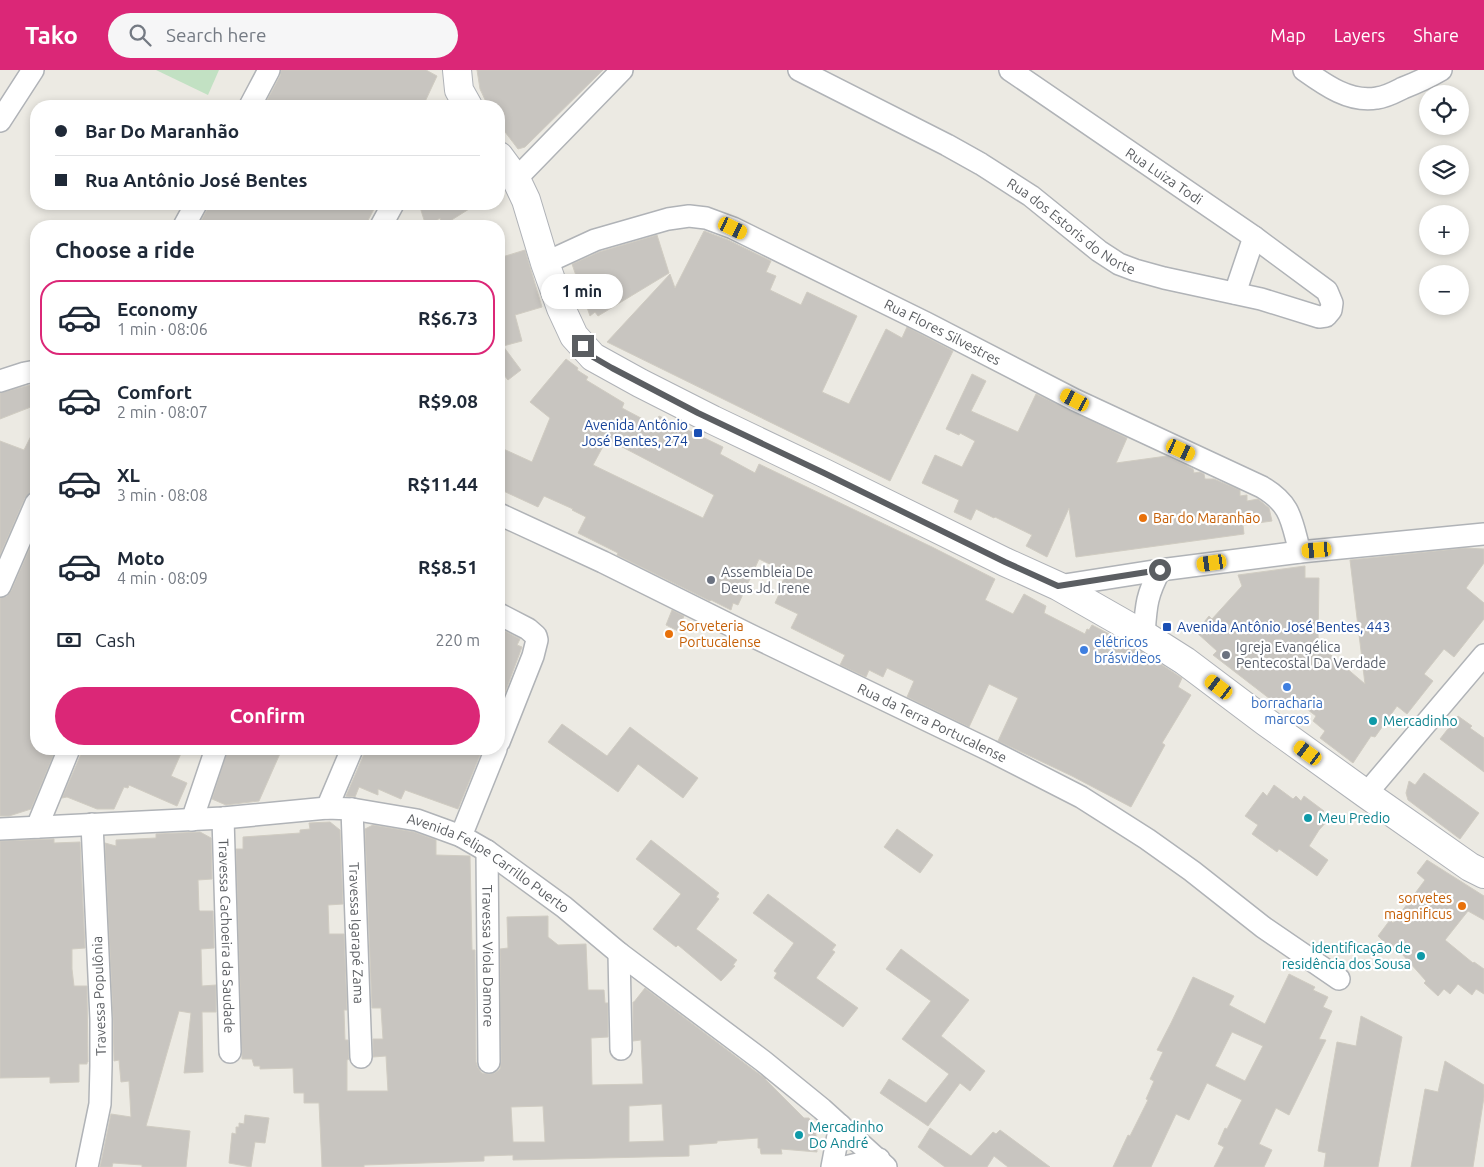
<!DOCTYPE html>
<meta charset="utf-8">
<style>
:root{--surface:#fff;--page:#f6f6f7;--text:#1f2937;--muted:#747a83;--line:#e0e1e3;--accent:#db2777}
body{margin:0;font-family:Ubuntu,sans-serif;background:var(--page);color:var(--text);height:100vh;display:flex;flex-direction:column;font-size:19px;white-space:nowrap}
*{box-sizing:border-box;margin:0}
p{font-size:16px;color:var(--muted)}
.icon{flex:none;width:28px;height:28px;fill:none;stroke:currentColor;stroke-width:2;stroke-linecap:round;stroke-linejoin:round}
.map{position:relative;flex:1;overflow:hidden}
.side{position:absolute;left:30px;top:150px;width:475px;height:535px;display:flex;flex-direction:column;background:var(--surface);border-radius:20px;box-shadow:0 2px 8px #0003}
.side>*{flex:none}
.guide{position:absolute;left:30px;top:30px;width:475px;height:110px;border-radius:20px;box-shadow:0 2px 8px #0003;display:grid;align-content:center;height:110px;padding:0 25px;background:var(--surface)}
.controls{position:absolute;left:1419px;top:15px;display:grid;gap:10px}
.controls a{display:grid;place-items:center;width:50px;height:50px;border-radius:50%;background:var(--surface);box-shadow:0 2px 8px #0003;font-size:25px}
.end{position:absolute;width:22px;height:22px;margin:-11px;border:6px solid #5b5e62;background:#fff;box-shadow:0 0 0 2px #fff}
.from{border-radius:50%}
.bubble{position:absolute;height:35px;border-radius:18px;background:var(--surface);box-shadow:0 2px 8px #0003;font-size:16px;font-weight:700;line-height:35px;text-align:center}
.car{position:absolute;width:15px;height:30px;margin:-15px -8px;border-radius:6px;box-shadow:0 0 4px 1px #0007;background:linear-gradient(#f5c518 24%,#345 0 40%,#f5c518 0 76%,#345 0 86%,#f5c518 0)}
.guide b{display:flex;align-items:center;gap:18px;height:48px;font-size:19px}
.guide b+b{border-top:1px solid var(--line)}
.guide i{width:12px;height:12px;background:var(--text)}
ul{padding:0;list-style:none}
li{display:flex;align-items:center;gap:15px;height:75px;margin:0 10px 8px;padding:0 15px;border:2px solid transparent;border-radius:20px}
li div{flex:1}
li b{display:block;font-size:19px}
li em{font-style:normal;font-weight:700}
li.on{border-color:var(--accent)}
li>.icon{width:45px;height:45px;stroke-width:1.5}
h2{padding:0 25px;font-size:22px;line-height:60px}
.pay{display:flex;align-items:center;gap:12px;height:55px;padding:0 25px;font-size:19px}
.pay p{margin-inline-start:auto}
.primary-button{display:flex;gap:10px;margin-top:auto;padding:10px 25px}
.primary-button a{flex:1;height:58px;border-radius:30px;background:var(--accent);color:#fff;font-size:20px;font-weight:700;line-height:58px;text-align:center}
header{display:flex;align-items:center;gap:30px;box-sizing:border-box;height:70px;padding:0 25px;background:var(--accent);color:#fff}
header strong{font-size:24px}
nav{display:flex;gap:28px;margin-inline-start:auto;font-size:18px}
.search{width:350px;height:45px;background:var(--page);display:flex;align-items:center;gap:12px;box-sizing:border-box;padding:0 18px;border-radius:28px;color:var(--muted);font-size:19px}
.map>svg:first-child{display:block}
.green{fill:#c2e1c3}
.building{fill:#c8c5c0;stroke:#d0ccc2;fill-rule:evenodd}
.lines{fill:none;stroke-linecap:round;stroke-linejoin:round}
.street-casing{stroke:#b0b3b7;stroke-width:24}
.secondary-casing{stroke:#afb2b7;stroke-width:30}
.street{stroke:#fff;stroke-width:21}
.secondary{stroke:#fff;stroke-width:28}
.route{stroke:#5b5e62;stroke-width:6}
.transit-dot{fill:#1a4fb4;stroke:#fff;stroke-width:2}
.food-dot{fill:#e8710a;stroke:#fff;stroke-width:2}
.worship-dot{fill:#6b7280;stroke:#fff;stroke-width:2}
.shop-dot{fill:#3f7fe0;stroke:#fff;stroke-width:2}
.culture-dot{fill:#0f9aa8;stroke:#fff;stroke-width:2}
.labels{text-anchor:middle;stroke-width:4.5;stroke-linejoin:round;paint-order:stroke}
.street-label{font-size:14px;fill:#5b5e62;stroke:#fff}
.transit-label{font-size:14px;fill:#164399;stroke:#fff;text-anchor:end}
.food-label{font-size:14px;fill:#c56008;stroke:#fff;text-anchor:start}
.worship-label{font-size:14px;fill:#5b616d;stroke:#fff;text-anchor:start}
.shop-label{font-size:14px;fill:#366cbe;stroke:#fff;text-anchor:start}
.culture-label{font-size:14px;fill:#0d838f;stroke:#fff;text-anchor:start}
</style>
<header>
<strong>Tako</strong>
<div class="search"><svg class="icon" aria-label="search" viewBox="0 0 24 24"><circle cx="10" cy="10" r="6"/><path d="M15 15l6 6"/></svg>Search here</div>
<nav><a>Map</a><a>Layers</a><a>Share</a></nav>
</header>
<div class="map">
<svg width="1484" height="1097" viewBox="0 0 1484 1097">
<rect width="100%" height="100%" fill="#eceae3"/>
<!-- green -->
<path class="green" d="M156 0H219L208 25Z"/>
<!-- building -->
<g class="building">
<path d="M281 0H426L437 6 423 36H264L280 6Z"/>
<path d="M477 0H603L525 77 518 79 499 54V36H488L480 19Z"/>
<path d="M208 134H364L374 139 365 156H198L207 140Z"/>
<path d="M419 134H477L442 156 440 148 428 156H426Z"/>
<path d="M704 161 728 170 771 191 766 202 776 206 770 220 801 235 807 222 857 246 822 322 849 334 886 259 902 268 907 257 953 281 890 411 607 272 670 204 675 218Z"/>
<path d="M657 165 669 203 598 246 595 242 590 246 572 194 599 182Z"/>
<path d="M525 180 542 237 515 245 522 271 503 276 521 300 508 310 499 299V188Z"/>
<path d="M566 289 578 298 577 300 588 307 586 310 624 333 622 338 654 355 659 346 723 377 720 384 755 403 759 394 932 477 995 509 985 530 1013 544 1024 524 1046 536 1044 543 1085 564 1087 559 1089 560 1092 555 1136 578 1182 608 1178 617 1191 625 1162 673 1165 675 1131 737 1072 706 998 671 1018 628 989 614 969 657 907 627 914 611 887 598 883 607 869 600 866 607 840 595 845 585 791 558 798 544 775 533 781 520 779 519 787 502 759 489 738 535 733 533 731 540 711 530 710 531 617 485 618 483 578 463 586 447 572 440 573 439 544 426 538 437 499 419V377L532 392 550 348 530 332ZM607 369 714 425 703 448 593 395Z"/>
<path d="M972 304 986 311 971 341 1018 362 1036 324 1127 368 1116 393 1167 386 1193 399 1194 403 1200 402 1204 404 1205 409H1214L1240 420V426L1247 425V431L1258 429 1269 438 1272 451 1243 455 1244 464 1076 487 1069 438 1047 487 1026 476 1032 465 995 447 994 448 976 439 971 450 954 442 959 430 922 413 935 385 962 397 975 371 960 363 959 365 946 359Z"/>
<path d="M30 315 36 328V335L0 349V323Z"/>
<path d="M36 356V421L29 423 25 428 0 485V371L24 380Z"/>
<path d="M36 464V679H56L31 739 9 746H0V528L7 526 11 521Z"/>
<path d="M1465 478 1484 479V493L1466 518 1484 533V549L1454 587 1444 579 1424 604 1433 611 1407 644 1397 636 1375 667 1371 666 1353 693 1320 668 1325 661 1313 651 1316 646 1291 627 1283 639 1213 585 1217 581 1196 562 1209 546 1212 549 1242 516 1238 505 1305 496V508H1319L1318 574 1365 614 1350 490Z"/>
<path d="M672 540 684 546 678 561 666 555Z"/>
<path d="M499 558 520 569 517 575 522 577 499 639Z"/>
<path d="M1458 646 1472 656 1470 658 1484 668V702L1440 669Z"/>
<path d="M562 654 607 686 630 657 698 708 683 728 638 694 618 722 548 672Z"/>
<path d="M81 679H183L171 706 187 713 177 736 129 715 128 718 124 717 114 739H97L67 727 62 728 81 684Z"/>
<path d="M228 679H282L259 731 226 735 212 729Z"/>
<path d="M364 679H463L480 685 458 739 405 720 401 729 378 719V725L359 717 355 727 346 726 364 684Z"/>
<path d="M1424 703 1479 743 1460 769 1408 730 1406 723 1409 711 1415 715Z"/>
<path d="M1274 715 1293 729 1296 726 1301 731 1304 726 1324 741 1320 744 1328 750 1319 760 1309 776 1328 790 1317 806 1279 779 1277 782 1252 764 1258 755 1245 746 1263 722 1267 726Z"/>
<path d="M330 752 340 760 343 834 328 835 329 864H344L347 940H344L345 970H348L349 989 347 990V1021H388L386 986 373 987V969H383L381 938H372L365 759 373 755 414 762 436 770V785L470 786 472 880H475L476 992 478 998 482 1003 489 1004 495 1003 500 999 501 992 500 879 508 878 507 847 548 846V867L558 875 586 874 588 920H604L605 933H608V967L591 968 592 1015 643 1014 641 970 633 971V932H634L645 918 755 1001 766 1009H765L804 1048H809L816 1065 817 1082 781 1079 782 1084H761L760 1078H758V1068L717 1071V1073L689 1075V1086L513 1090V1085L484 1086V1091L364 1095V1097H322L319 1033H304V1023H294L293 998 260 999V996H254L252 989H242L236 779H243V767L300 763V760L310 759 309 753ZM662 1034 664 1071 629 1072V1036ZM543 1036 545 1072H513L511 1037Z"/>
<path d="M897 759 933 785 920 803 884 777Z"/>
<path d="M200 762 211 768 212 809 198 810 199 840 200 841H213L214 878 201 879 202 916 216 915V942H202L203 1002 184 1003 191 943 179 941 146 1056 190 1061 186 1097H142V1095L113 1093 112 1097H100L111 1044 131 1047 129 1011 121 1012 119 990 114 991 113 948 105 773 116 776V770L156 768V764Z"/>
<path d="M54 769V773L80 772 85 878 72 879V899L74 916H87L88 992H87V994H79V1012L50 1013V1007L0 1008V771Z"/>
<path d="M651 770 719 823 716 827 719 829 696 859 737 890 733 895 735 896 721 911 678 875 676 877 653 859 681 824 636 789Z"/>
<path d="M1427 790 1484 826V850L1468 841 1445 870 1473 893 1474 892 1484 899V924L1476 919 1472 925 1458 914 1450 924 1444 919 1438 926 1424 913 1426 911 1394 875 1391 879 1378 866 1390 850 1393 853 1425 810 1417 803Z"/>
<path d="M768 824 836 875 832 880 835 882 816 908 858 938 843 957 774 908 777 903 774 901 794 873 753 843Z"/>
<path d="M901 879 969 930 941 966 985 1001 970 1021 960 1013 928 1056 880 1023 889 1009 926 1033 949 1004 902 969 931 931 886 899Z"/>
<path d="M1289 904 1315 917 1313 920 1328 927 1323 937 1332 941 1319 969 1326 970 1289 1045 1276 1038 1259 1074 1272 1080 1264 1097H1214L1224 1077 1218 1074 1225 1058 1227 1059 1242 1030 1207 1013 1189 1050 1176 1044 1151 1097H1113L1128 1065 1130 1066 1148 1030 1146 1029 1154 1011 1150 1009 1163 982 1157 980 1171 953 1193 907 1234 926 1229 935 1265 954ZM1232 962 1263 976 1245 1011 1215 996Z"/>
<path d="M1361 946 1402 967 1378 1097H1324L1326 1083 1318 1081 1337 972 1356 976Z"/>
<path d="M1445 991 1484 1015V1027L1473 1097H1411L1425 1019 1438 1022Z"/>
<path d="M245 1045 269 1048 265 1073 255 1072 251 1097 229 1093 232 1063 236 1064V1057H239V1053L244 1054Z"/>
<path d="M930 1058 971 1086 993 1062 996 1064 1000 1060 1050 1097H1008L994 1086 987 1097H945L918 1077Z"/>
</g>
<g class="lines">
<!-- street casing -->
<g class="street-casing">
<g id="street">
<path id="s1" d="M799 0 947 75 981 94 1031 126 1099 181 1119 194 1135 200 1164 208 1261 229 1319 247 1326 246 1331 240 1332 233 1327 221 1254 167 1010 0"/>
<path d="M1304 0C1325 15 1350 33 1377 28 1386 27 1395 22 1403 18 1416 13 1429 7 1441 0"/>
<path d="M250 36 269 0"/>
<path d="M0 51 33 0"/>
<path d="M516 109 622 0"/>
<path d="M184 156 196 134"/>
<path d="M381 156 393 134"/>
<path id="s2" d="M545 193 595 170 668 149 689 146 706 148 733 158 926 253 1075 330 1262 417C1292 435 1291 450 1300 482"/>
<path d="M1235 223 1254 167"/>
<path d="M0 311 25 303 36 301"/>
<path id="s3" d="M499 444 603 492 748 564 991 681 1081 727 1147 769 1192 801 1263 857 1339 909"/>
<path d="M0 516 36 433"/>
<path d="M1058 516 1160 500 1300 482 1484 464"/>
<path d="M499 544 528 559 536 566 537 570 533 586 499 672"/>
<path d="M1144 565C1146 537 1146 526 1160 500"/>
<path d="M1366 724 1484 585"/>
<path d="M327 738 352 679"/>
<path id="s4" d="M352 739 361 987"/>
<path id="s5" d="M223 748 230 982"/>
<path d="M192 750 216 679"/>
<path d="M37 757 69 679"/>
<path id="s6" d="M0 759 223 748 327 738 352 739 417 750 461 766 487 781 564 837 619 883 763 991 822 1039 886 1097"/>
<path d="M461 766 496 679"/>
<path id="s7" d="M487 781 489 992"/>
<path d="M619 883 621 979"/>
<path d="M87 1097 100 1034 101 996V949L92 754"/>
<path d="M832 1097 840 1055"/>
<path d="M845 1097 879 1089"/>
</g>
</g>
<!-- secondary casing -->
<g class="secondary-casing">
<g id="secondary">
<path d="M457 0 459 20 468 36"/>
<path d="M499 86 516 109 526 130 545 193 561 238 574 266 593 287 640 313 713 350 824 403 1005 492 1058 516 1144 565 1185 591 1266 652 1366 724 1470 797 1484 804"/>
</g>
</g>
<!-- street -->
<use href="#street" class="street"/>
<!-- secondary -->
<use href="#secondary" class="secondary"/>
</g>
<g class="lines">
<!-- route -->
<path class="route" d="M583 276 593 287 612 298 698 343 824 403 1005 492 1058 516 1160 500"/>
</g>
<!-- markers -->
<g class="transit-dot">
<rect x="693" y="358" width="10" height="10" rx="2.5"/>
<rect x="1162" y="552" width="10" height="10" rx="2.5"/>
</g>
<g class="food-dot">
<circle cx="1143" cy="448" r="5"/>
<circle cx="669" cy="564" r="5"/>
<circle cx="1462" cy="836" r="5"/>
</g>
<g class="worship-dot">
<circle cx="711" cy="510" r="5"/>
<circle cx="1226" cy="585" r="5"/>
</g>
<g class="shop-dot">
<circle cx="1084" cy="580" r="5"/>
<circle cx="1287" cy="617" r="5"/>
</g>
<g class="culture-dot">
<circle cx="1373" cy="651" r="5"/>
<circle cx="1308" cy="748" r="5"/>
<circle cx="1421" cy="886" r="5"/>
<circle cx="799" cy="1065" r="5"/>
</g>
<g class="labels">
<!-- street labels -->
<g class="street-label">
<text transform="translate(1164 106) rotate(34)" y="5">Rua Luiza Todi</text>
<text dy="5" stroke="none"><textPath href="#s1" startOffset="315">Rua dos Estoris do Norte</textPath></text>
<text dy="5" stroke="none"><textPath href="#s2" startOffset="432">Rua Flores Silvestres</textPath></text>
<text dy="5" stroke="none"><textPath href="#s3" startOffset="481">Rua da Terra Portucalense</textPath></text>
<text dy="5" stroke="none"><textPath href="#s6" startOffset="502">Avenida Felipe Carrillo Puerto</textPath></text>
<text dy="5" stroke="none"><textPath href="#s4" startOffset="124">Travessa Igarapé Zama</textPath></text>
<text dy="5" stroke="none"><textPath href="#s5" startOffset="118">Travessa Cachoeira da Saudade</textPath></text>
<text dy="5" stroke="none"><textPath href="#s7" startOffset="105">Travessa Viola Damore</textPath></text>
<text transform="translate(99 926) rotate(-92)" y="5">Travessa Populônia</text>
</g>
<!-- transit labels -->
<g class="transit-label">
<text x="688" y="360">Avenida Antônio<tspan x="688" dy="16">José Bentes, 274</tspan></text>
<text x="1177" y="562" text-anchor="start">Avenida Antônio José Bentes, 443</text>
</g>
<!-- food labels -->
<g class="food-label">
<text x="1153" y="453">Bar do Maranhão</text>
<text x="679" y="561">Sorveteria<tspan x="679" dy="16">Portucalense</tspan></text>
<text x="1452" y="833" text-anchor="end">sorvetes<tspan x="1452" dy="16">magnificus</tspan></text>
</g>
<!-- worship labels -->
<g class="worship-label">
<text x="721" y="507">Assembleia De<tspan x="721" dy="16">Deus Jd. Irene</tspan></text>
<text x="1236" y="582">Igreja Evangélica<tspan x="1236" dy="16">Pentecostal Da Verdade</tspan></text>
</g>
<!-- shop labels -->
<g class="shop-label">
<text x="1094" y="577">elétricos<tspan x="1094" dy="16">brásvideos</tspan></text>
<text x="1287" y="638" text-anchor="middle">borracharia<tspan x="1287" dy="16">marcos</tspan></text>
</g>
<!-- culture labels -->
<g class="culture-label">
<text x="1383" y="656">Mercadinho</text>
<text x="1318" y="753">Meu Predio</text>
<text x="1411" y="883" text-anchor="end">identificação de<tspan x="1411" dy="16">residência dos Sousa</tspan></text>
<text x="809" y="1062">Mercadinho<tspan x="809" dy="16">Do André</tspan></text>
</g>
</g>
</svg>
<div class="controls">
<a><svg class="icon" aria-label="locate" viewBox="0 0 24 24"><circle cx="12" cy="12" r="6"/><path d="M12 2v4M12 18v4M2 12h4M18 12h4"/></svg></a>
<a><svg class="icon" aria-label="layers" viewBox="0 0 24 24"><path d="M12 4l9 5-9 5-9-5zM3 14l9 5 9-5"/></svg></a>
<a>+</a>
<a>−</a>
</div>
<i class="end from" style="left:1160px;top:500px"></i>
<i class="end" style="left:583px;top:276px"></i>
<div class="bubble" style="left:541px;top:204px;width:82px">1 min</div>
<i class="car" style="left:733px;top:158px;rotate:116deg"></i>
<i class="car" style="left:1075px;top:330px;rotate:297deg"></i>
<i class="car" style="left:1181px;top:380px;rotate:115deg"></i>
<i class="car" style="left:1317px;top:480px;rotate:265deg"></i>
<i class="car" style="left:1212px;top:493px;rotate:262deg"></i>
<i class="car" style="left:1219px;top:617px;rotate:307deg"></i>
<i class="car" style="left:1308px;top:683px;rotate:306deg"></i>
<div class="guide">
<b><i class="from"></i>Bar Do Maranhão</b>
<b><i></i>Rua Antônio José Bentes</b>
</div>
<section class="side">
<h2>Choose a ride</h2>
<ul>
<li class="on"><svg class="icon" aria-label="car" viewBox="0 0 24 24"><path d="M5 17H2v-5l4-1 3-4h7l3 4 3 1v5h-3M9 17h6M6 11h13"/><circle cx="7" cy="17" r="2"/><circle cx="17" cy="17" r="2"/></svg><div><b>Economy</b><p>1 min · 08:06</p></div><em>R$6.73</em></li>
<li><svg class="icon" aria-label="car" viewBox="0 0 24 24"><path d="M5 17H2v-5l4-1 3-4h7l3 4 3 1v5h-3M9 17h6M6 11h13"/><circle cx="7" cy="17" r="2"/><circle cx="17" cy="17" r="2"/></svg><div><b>Comfort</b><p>2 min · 08:07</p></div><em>R$9.08</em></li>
<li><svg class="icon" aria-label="car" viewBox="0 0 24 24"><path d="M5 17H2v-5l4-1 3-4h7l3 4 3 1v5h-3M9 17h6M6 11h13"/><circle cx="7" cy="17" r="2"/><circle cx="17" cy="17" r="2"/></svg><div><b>XL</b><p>3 min · 08:08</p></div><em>R$11.44</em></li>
<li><svg class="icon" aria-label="car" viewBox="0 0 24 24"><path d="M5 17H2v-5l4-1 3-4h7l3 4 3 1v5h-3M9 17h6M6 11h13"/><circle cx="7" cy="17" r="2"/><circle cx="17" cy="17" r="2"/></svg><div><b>Moto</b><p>4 min · 08:09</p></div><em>R$8.51</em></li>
</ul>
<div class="pay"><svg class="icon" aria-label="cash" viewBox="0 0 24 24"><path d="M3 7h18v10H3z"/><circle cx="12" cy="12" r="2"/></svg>Cash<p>220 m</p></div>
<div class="primary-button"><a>Confirm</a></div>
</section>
</div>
